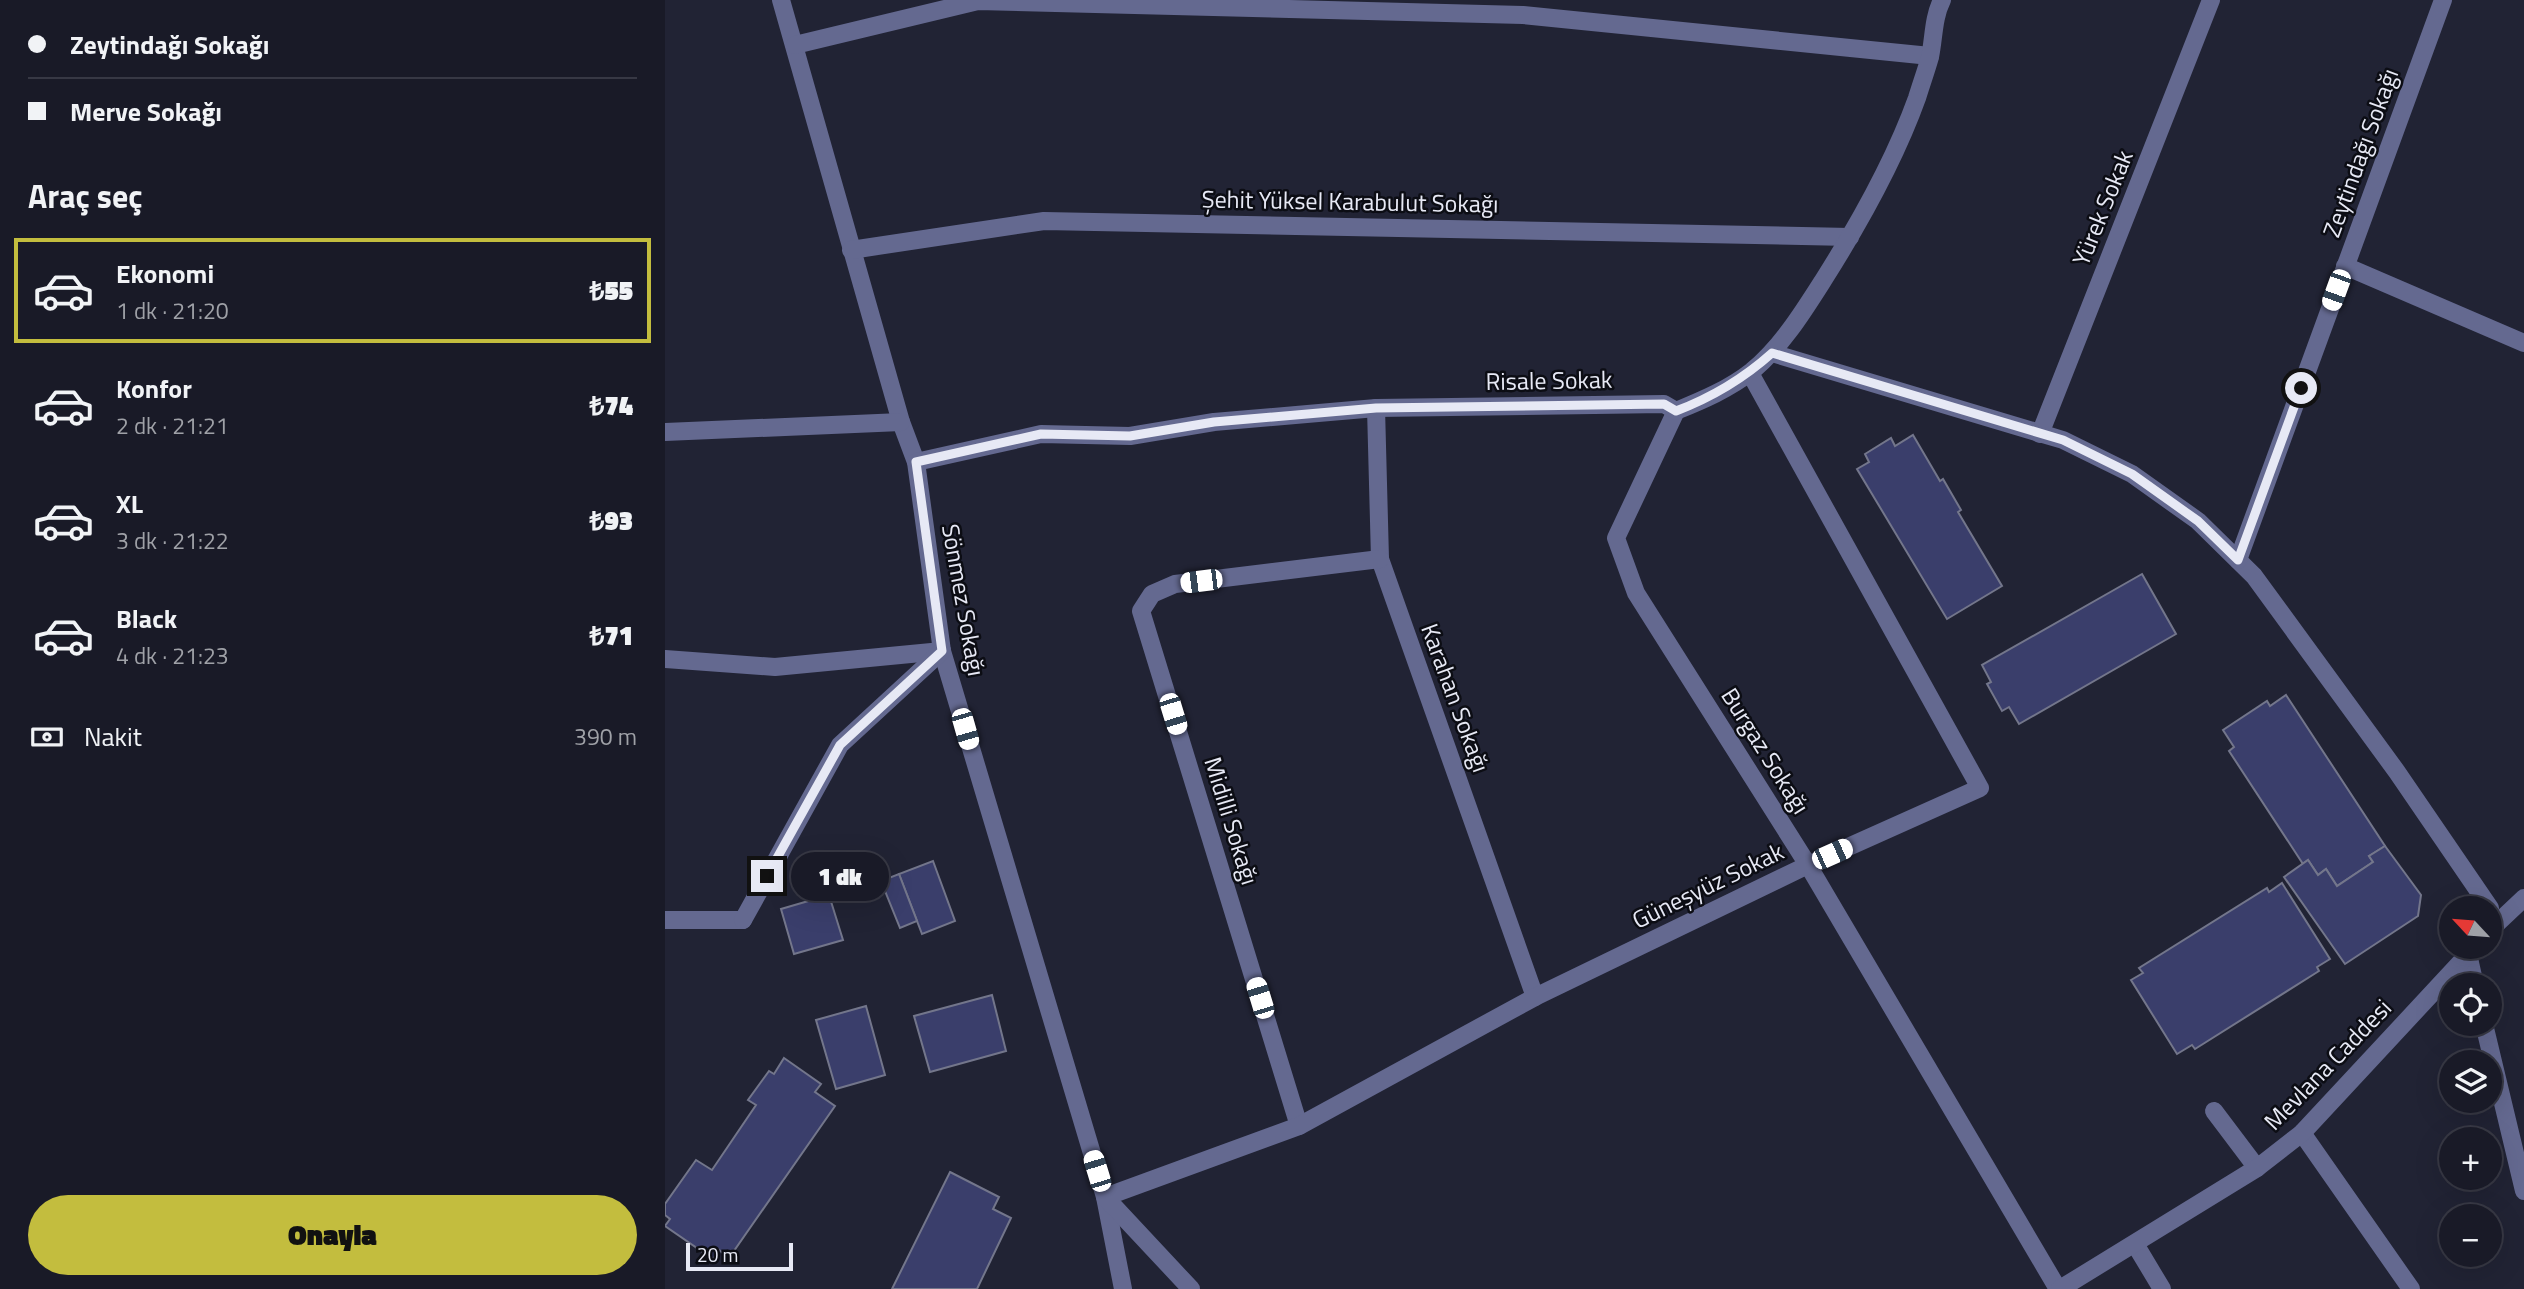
<!DOCTYPE html>
<html lang="tr">
<meta charset="utf-8">
<style>
:root{--surface:#191a27;--page:#262733;--text:#f1f3f6;--muted:#9fa1a7;--line:#373844;--accent:#c3bd3e}
body{margin:0;font-family:"Titillium Web",sans-serif;background:var(--page);color:var(--text);height:100vh;display:flex;flex-direction:column;font-size:26px;white-space:nowrap}
*{box-sizing:border-box;margin:0}
p{font-size:23px;color:var(--muted)}
.icon{flex:none;width:38px;height:38px;fill:none;stroke:currentColor;stroke-width:2;stroke-linecap:round;stroke-linejoin:round}
.map{position:relative;flex:1;overflow:hidden}
.details{display:flex;flex-direction:column;background:var(--surface);width:665px}
.details>*{flex:none}
.top-card{display:grid;align-content:center;height:154px;padding:0 28px;background:var(--surface)}
.needle{width:46px;rotate:296deg}
.tools{position:absolute;left:1774px;top:896px;display:grid;gap:14px}
.tools a{display:grid;place-items:center;width:63px;height:63px;border-radius:50%;background:var(--surface);box-shadow:0 7px 28px #0002,0 0 0 2px var(--line);font-size:35px}
.scale{position:absolute;left:21px;bottom:18px;width:107px;box-sizing:border-box;padding-left:7px;border:4px solid #e7e9f5;border-top:0;font-size:19px;line-height:24px;white-space:nowrap;color:#e7e9f5;-webkit-text-stroke:5px #0c0d14;paint-order:stroke}
.end{position:absolute;width:32px;height:32px;margin:-16px;border:9px solid #e7e9f5;background:#111;box-shadow:0 0 0 4px #111}
.from{border-radius:50%}
.bubble{position:absolute;height:49px;border-radius:24px;background:var(--surface);box-shadow:0 7px 28px #0002,0 0 0 2px var(--line);font-size:23px;font-weight:800;line-height:49px;text-align:center}
.car{position:absolute;width:21px;height:42px;margin:-21px -10px;border-radius:9px;box-shadow:0 0 5px 2px #0007;background:linear-gradient(#fff 24%,#345 0 40%,#fff 0 76%,#345 0 86%,#fff 0)}
.top-card b{display:flex;align-items:center;gap:24px;height:66px;font-size:26px}
.top-card b+b{border-top:2px solid var(--line)}
.top-card i{width:18px;height:18px;background:var(--text)}
ul{padding:0;list-style:none}
li{display:flex;align-items:center;gap:21px;height:105px;margin:0 14px 10px;padding:0 14px;border:4px solid transparent;border-radius:0px}
li div{flex:1}
li b{display:block;font-size:26px}
li em{font-style:normal;font-weight:800}
li.active{border-color:var(--accent)}
li>.icon{width:63px;height:63px;stroke-width:1.5}
h2{padding:0 28px;font-size:32px;line-height:84px}
.pay{display:flex;align-items:center;gap:18px;height:77px;padding:0 28px;font-size:26px}
.pay p{margin-inline-start:auto}
.cta{display:flex;gap:14px;margin-top:auto;padding:14px 28px}
.cta a{flex:1;height:80px;border-radius:42px;background:var(--accent);color:#111;font-size:28px;font-weight:800;line-height:80px;text-align:center}
main{display:flex;flex:1;min-height:0}
.map>svg:first-child{display:block}
.building{fill:#3a3e6b;stroke:#73768b;stroke-width:2}
.lines{fill:none;stroke-linecap:round;stroke-linejoin:round}
.lane{stroke:#646990;stroke-width:18}
.street{stroke:#646990;stroke-width:18}
.route{stroke:#e7e9f5;stroke-width:9}
.labels{text-anchor:middle;stroke-width:5;stroke-linejoin:round;paint-order:stroke}
.street-label{font-size:24px;fill:#e7e9f5;stroke:#0c0d14}
</style>
<main>
<section class="details">
<div class="top-card">
<b><i class="from"></i>Zeytindağı Sokağı</b>
<b><i></i>Merve Sokağı</b>
</div>
<h2>Araç seç</h2>
<ul>
<li class="active"><svg class="icon" aria-label="car" viewBox="0 0 24 24"><path d="M5 17H2v-5l4-1 3-4h7l3 4 3 1v5h-3M9 17h6M6 11h13"/><circle cx="7" cy="17" r="2"/><circle cx="17" cy="17" r="2"/></svg><div><b>Ekonomi</b><p>1 dk · 21:20</p></div><em>₺55</em></li>
<li><svg class="icon" aria-label="car" viewBox="0 0 24 24"><path d="M5 17H2v-5l4-1 3-4h7l3 4 3 1v5h-3M9 17h6M6 11h13"/><circle cx="7" cy="17" r="2"/><circle cx="17" cy="17" r="2"/></svg><div><b>Konfor</b><p>2 dk · 21:21</p></div><em>₺74</em></li>
<li><svg class="icon" aria-label="car" viewBox="0 0 24 24"><path d="M5 17H2v-5l4-1 3-4h7l3 4 3 1v5h-3M9 17h6M6 11h13"/><circle cx="7" cy="17" r="2"/><circle cx="17" cy="17" r="2"/></svg><div><b>XL</b><p>3 dk · 21:22</p></div><em>₺93</em></li>
<li><svg class="icon" aria-label="car" viewBox="0 0 24 24"><path d="M5 17H2v-5l4-1 3-4h7l3 4 3 1v5h-3M9 17h6M6 11h13"/><circle cx="7" cy="17" r="2"/><circle cx="17" cy="17" r="2"/></svg><div><b>Black</b><p>4 dk · 21:23</p></div><em>₺71</em></li>
</ul>
<div class="pay"><svg class="icon" aria-label="cash" viewBox="0 0 24 24"><path d="M3 7h18v10H3z"/><circle cx="12" cy="12" r="2"/></svg>Nakit<p>390 m</p></div>
<div class="cta"><a>Onayla</a></div>
</section>
<div class="map">
<svg width="1859" height="1289" viewBox="0 0 1859 1289">
<rect width="100%" height="100%" fill="#212334"/>
<!-- building -->
<g class="building">
<path d="M1248 435 1275 481 1278 479 1296 510 1293 512 1337 586 1282 619 1192 469 1204 462 1200 454 1226 438 1230 446Z"/>
<path d="M1477 574 1511 634 1354 724 1344 707 1337 711 1322 684 1326 682 1317 665Z"/>
<path d="M1621 695 1720 846 1704 856 1708 862 1672 886 1661 869 1653 875 1643 860 1638 864 1564 751 1569 747 1558 730 1602 701 1605 706Z"/>
<path d="M1720 846 1756 895 1753 916 1680 964 1619 877 1643 860 1653 875 1661 869 1672 886 1708 862 1704 856Z"/>
<path d="M268 861 290 921 257 934 234 874Z"/>
<path d="M234 874 252 921 235 928 216 881Z"/>
<path d="M1617 883 1665 959 1652 967 1654 971 1530 1049 1527 1045 1512 1054 1466 980 1478 973 1474 968 1602 888 1604 892Z"/>
<path d="M164 895 178 940 129 954 116 909Z"/>
<path d="M327 995 341 1051 265 1072 249 1016Z"/>
<path d="M201 1006 220 1075 171 1089 151 1020Z"/>
<path d="M119 1058 156 1084 150 1092 170 1106 64 1258 54 1250 48 1259 0 1226 5 1219 0 1215V1204L31 1160 47 1170 91 1105 83 1100 104 1071 109 1074Z"/>
<path d="M285 1172 334 1197 328 1209 346 1218 312 1289H227Z"/>
</g>
<g class="lines">
<!-- lane -->
<g class="lane">
<path d="M0 659 110 667 277 651"/>
<path d="M0 920H78"/>
<path d="M1637 1133 1746 1289"/>
</g>
<!-- street -->
<g class="street">
<path d="M116 0 236 422 251 462 277 651 440 1197 458 1289"/>
<path d="M130 45 313 1 858 15 1265 56"/>
<path d="M186 250 379 221 1185 237"/>
<path d="M1680 266 1859 343"/>
<path d="M1107 353 1398 440 1467 474 1533 521 1589 576 1732 772 1825 908"/>
<path d="M711 408 715 559 870 997"/>
<path d="M1011 411 951 538 971 593 1143 865 1393 1289"/>
<path d="M0 432 236 422"/>
<path d="M1375 434 1546 0"/>
<path d="M251 462 376 434 465 436 549 422 711 408 999 404 1011 411C1038 400 1064 389 1087 371 1117 346 1138 312 1159 279 1195 222 1229 162 1252 98 1256 85 1261 71 1265 57 1269 38 1268 18 1277 0"/>
<path d="M1573 560 1778 0"/>
<path d="M78 920 175 745 277 651"/>
<path d="M1825 930 1859 898"/>
<path d="M1803 954 1810 985"/>
<path d="M1819 1024 1859 1191"/>
<path d="M1549 1111 1592 1168"/>
<path d="M634 1126 476 611 487 594 510 584 715 559"/>
<path d="M1470 1244 1497 1289"/>
<path d="M526 1289 440 1197 634 1126 870 997 1143 865 1315 788 1085 373"/>
<path d="M1395 1289 1592 1168 1637 1133 1810 947"/>
</g>
</g>
<g class="lines">
<!-- route -->
<path class="route" d="M102 876 175 745 277 651 251 462 376 434 465 436 549 422 711 408 999 404 1011 411C1048 397 1078 379 1107 353L1398 440 1467 474 1533 521 1573 560 1636 388"/>
</g>
<g class="labels">
<!-- street labels -->
<g class="street-label">
<text transform="translate(1696 153) rotate(-70)" y="8">Zeytindağı Sokağı</text>
<text transform="translate(685 202) rotate(1)" y="8">Şehit Yüksel Karabulut Sokağı</text>
<text transform="translate(1438 208) rotate(-68)" y="8">Yürek Sokak</text>
<text transform="translate(884 381) rotate(-1)" y="8">Risale Sokak</text>
<text transform="translate(298 600) rotate(80)" y="8">Sönmez Sokağı</text>
<text transform="translate(790 698) rotate(70)" y="8">Karahan Sokağı</text>
<text transform="translate(1100 751) rotate(58)" y="8">Burgaz Sokağı</text>
<text transform="translate(566 821) rotate(73)" y="8">Midilli Sokağı</text>
<text transform="translate(1043 886) rotate(-26)" y="8">Güneşyüz Sokak</text>
<text transform="translate(1663 1065) rotate(-46)" y="8">Mevlana Caddesi</text>
</g>
</g>
</svg>
<div class="tools">
<a><svg class="needle" viewBox="-14 -14 28 28"><path d="M0-13l5 13h-10z" fill="#e53935"/><path d="M0 13l5-13h-10z" fill="#9fa1a7"/></svg></a>
<a><svg class="icon" aria-label="locate" viewBox="0 0 24 24"><circle cx="12" cy="12" r="6"/><path d="M12 2v4M12 18v4M2 12h4M18 12h4"/></svg></a>
<a><svg class="icon" aria-label="layers" viewBox="0 0 24 24"><path d="M12 4l9 5-9 5-9-5zM3 14l9 5 9-5"/></svg></a>
<a>+</a>
<a>−</a>
</div>
<div class="scale">20 m</div>
<i class="end from" style="left:1636px;top:388px"></i>
<i class="end" style="left:102px;top:876px"></i>
<div class="bubble" style="left:126px;top:852px;width:98px">1 dk</div>
<i class="car" style="left:1671px;top:290px;rotate:200deg"></i>
<i class="car" style="left:536px;top:581px;rotate:263deg"></i>
<i class="car" style="left:508px;top:714px;rotate:163deg"></i>
<i class="car" style="left:300px;top:729px;rotate:164deg"></i>
<i class="car" style="left:1167px;top:854px;rotate:66deg"></i>
<i class="car" style="left:595px;top:998px;rotate:343deg"></i>
<i class="car" style="left:432px;top:1171px;rotate:343deg"></i>
</div>
</main>
